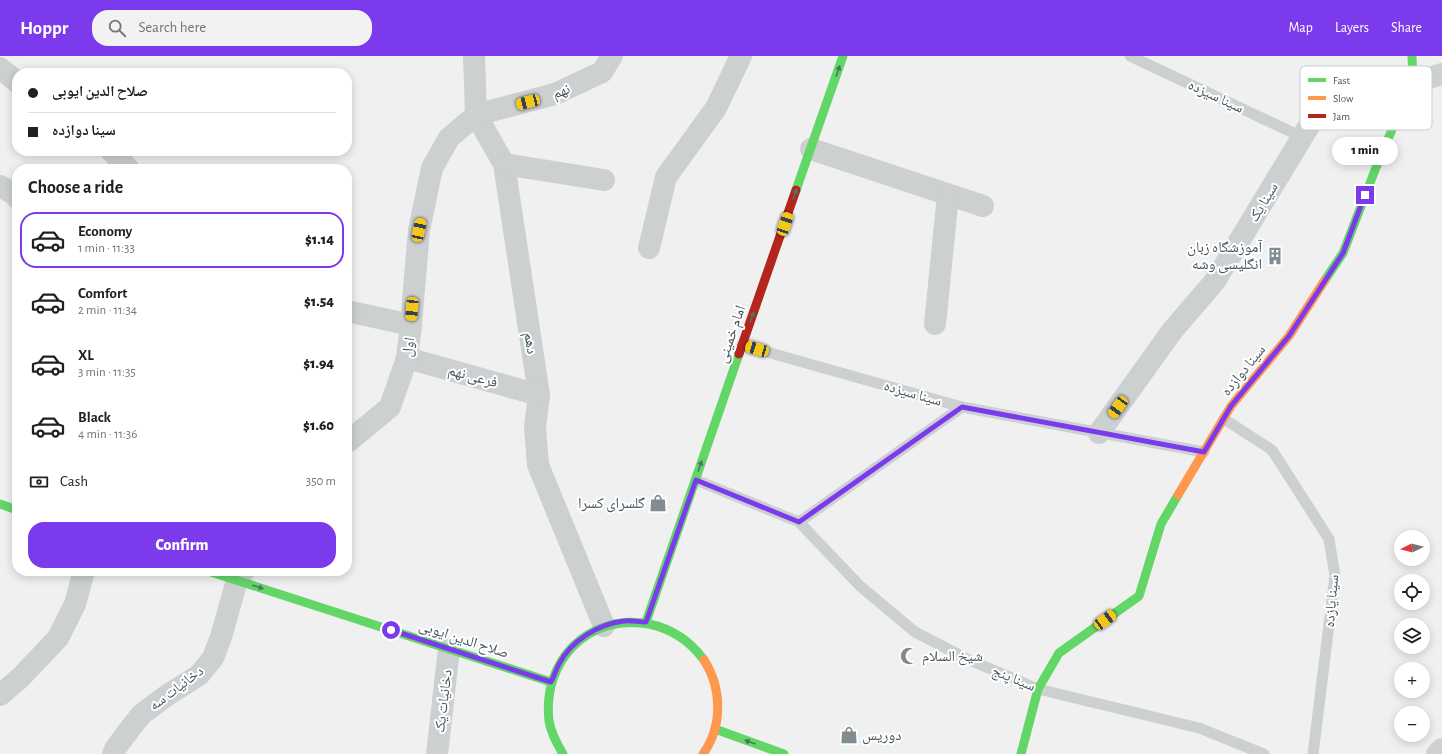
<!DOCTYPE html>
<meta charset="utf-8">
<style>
:root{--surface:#fff;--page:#f2f2f2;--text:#202124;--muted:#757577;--line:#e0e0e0;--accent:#7c3aed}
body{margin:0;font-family:"Alegreya Sans","Noto Naskh Arabic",sans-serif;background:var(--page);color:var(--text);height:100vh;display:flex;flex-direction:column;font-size:15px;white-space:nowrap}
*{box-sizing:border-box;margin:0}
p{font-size:13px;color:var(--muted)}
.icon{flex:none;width:22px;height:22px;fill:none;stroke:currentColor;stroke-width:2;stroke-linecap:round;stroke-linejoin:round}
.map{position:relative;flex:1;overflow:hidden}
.details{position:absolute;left:12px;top:108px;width:340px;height:412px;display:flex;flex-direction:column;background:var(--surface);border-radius:16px;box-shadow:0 2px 10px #0003}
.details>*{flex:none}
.banner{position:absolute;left:12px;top:12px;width:340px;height:88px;border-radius:16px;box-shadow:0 2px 10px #0003;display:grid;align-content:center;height:88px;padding:0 16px;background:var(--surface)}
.needle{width:26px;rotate:264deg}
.tools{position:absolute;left:1394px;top:474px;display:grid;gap:8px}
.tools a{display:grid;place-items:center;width:36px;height:36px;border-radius:50%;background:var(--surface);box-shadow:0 2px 10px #0003;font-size:20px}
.end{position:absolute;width:18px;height:18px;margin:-9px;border:5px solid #7c3aed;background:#fff;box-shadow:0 0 0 2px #fff}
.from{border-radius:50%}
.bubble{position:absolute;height:28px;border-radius:14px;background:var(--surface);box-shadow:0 2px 10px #0003;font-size:13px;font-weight:800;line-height:28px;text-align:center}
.car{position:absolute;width:12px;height:24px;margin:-12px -6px;border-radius:5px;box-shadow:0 0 3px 1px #0007;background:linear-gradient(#f5c518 24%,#345 0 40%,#f5c518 0 76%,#345 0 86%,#f5c518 0)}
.banner b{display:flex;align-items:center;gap:14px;height:38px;font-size:15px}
.banner b+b{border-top:1px solid var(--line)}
.banner i{width:10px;height:10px;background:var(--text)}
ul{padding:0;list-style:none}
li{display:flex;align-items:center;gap:12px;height:56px;margin:0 8px 6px;padding:0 8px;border:2px solid transparent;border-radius:16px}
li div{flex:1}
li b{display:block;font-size:15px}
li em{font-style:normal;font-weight:800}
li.active{border-color:var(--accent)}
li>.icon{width:36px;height:36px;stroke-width:1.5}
h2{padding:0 16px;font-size:18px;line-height:48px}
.pay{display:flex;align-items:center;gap:10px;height:44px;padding:0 16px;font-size:15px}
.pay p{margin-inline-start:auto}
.primary-button{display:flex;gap:8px;margin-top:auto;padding:8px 16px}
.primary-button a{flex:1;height:46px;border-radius:16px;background:var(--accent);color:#fff;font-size:16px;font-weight:800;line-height:46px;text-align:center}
header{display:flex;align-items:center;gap:24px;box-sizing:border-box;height:56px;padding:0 20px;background:var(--accent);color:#fff}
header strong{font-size:19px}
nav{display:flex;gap:22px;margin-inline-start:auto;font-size:14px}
.search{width:280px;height:36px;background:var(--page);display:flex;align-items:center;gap:10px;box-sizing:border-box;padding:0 14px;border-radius:16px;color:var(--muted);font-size:15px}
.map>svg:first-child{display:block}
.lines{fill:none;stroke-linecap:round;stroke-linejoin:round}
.lane{stroke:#ccd0d1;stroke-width:11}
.street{stroke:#ccd0d1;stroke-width:22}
.fast{stroke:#63d668;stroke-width:9}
.slow{stroke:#ff974d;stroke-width:9}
.jam{stroke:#b3261e;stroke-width:9}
.oneway{fill:#4c7561}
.route{stroke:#7c3aed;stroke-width:5}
.labels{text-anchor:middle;stroke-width:4;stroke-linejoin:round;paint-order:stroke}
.street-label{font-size:15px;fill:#45555f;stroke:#fff}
.poi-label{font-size:15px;fill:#45555f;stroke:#fff;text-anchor:end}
.key{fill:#fff;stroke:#c7cccf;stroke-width:1}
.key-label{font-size:11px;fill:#45555f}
</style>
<header>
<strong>Hoppr</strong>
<div class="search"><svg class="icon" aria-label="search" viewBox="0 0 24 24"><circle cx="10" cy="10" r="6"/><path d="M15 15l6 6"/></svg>Search here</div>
<nav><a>Map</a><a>Layers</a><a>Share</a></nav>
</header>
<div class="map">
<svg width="1442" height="698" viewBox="0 0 1442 698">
<rect width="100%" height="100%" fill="#f1f0f0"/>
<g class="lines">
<!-- lane -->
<g class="lane">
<path d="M1130 0 1302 81"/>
<path d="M742 289 962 351 1204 396"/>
<path d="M1224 363 1272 394 1329 483 1335 520 1313 698"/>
<path d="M696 424 799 466 860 530 915 576 967 603 1038 633 1199 672 1264 698"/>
<path d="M799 466 962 351"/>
</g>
<!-- street -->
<g class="street">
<path d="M474 0 476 59 504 108 539 339 535 371 538 409 604 570"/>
<path d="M0 12 17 26"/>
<path d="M811 93 983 150"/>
<path d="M111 95 129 113"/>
<path d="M504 108 604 124"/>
<path d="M0 130 14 138 17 142"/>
<path d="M649 192 666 121 716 52 741 0"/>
<path d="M347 255 411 269"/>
<path d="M935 268 948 139"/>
<path d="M407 302 539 339"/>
<path d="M1099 377 1172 275 1215 225 1315 60 1374 42 1413 27 1442 18"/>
<path d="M347 386 349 385 390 351 407 302 411 269 419 174 432 112 449 82 476 59 555 38 602 16 612 0"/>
<path d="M0 639 20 622 58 582 75 548 84 515"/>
<path d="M113 698 115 693 132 670 142 658 166 640 199 619 213 602 221 581 237 524 244 515"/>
<path d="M437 698 449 593"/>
<path d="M1437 698 1442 693"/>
</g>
<!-- fast -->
<g class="fast">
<path d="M796 134 843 0"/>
<path d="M1325 224 1343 197 1382 96 1413 27 1412 0"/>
<path d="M0 448 17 454"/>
<path d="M208 515 551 626"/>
<path d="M646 566 739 298"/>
<path d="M715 673 784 698"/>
<path d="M563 698C557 688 551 677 549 665 542 604 589 557 649 568 673 573 690 585 704 604"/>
<path d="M1021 698 1038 633 1059 597 1139 540 1161 468 1178 439"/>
</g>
<!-- slow -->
<g class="slow">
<path d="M1178 439 1231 350 1289 280 1325 224"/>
<path d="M703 698C723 670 722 632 704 604"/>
</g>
<!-- jam -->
<path class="jam" d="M739 298 796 134"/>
</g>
<!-- one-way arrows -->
<defs><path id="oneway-solid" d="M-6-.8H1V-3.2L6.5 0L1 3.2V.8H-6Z"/></defs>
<g class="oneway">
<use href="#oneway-solid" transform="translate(838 15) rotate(-71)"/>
<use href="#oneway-solid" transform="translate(795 138) rotate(-71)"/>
<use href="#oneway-solid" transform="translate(752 261) rotate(-71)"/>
<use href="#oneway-solid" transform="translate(700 410) rotate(-71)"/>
<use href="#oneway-solid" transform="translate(258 531) rotate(18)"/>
<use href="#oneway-solid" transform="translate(750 686) rotate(-160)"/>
</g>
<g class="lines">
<!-- route -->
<path class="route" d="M391 574 551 626C554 620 556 614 559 608 571 585 598 568 624 565 631 564 639 566 646 566L696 424 799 466 962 351 1204 396 1231 350 1289 280 1343 197 1365 139"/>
</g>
<!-- icons -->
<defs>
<g id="building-bare" transform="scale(1.38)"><path d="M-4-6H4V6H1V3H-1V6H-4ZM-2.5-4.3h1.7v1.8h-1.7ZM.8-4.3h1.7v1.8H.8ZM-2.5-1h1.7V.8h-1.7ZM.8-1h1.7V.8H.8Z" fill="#818b92" stroke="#fff" stroke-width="2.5" paint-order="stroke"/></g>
<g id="shop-bare" transform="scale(1.38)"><path d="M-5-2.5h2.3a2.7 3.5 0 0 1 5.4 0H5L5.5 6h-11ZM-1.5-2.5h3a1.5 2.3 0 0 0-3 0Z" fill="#818b92" stroke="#fff" stroke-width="2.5" paint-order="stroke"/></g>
<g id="mosque-bare" transform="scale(1.38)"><path d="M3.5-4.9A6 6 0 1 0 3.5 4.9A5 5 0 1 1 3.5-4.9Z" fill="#818b92" stroke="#fff" stroke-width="2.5" paint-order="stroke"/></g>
</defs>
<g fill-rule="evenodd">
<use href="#building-bare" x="1275" y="200"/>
<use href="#shop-bare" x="658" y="447"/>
<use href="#mosque-bare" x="909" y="600"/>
<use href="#shop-bare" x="849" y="679"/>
</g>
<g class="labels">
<!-- street labels -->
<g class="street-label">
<text transform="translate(561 35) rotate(-22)" y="5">نهم</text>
<text transform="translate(1216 40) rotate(25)" y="5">سینا سیزده</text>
<text transform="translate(1263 146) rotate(-59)" y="5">سینا یک</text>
<text transform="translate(731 278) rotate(-71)" y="5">امام خمینی</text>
<text transform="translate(531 287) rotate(81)" y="5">دهم</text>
<text transform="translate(408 291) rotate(-80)" y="5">اول</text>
<text transform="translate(1243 314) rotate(-51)" y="5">سینا دوازده</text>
<text transform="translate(473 320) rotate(15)" y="5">فرعی نهم</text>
<text transform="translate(913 337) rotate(16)" y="5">سینا سیزده</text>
<text transform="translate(1331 545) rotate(-85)" y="5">سینا یازده</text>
<text transform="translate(464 583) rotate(18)" y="5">صلاح الدین ایوبی</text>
<text transform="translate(1014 622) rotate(22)" y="5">سینا پنج</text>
<text transform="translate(176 632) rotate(-37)" y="5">دخانیات سه</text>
<text transform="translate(443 645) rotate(-83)" y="5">دخانیات یک</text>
</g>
<!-- poi labels -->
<g class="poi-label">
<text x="1262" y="196">آموزشگاه زبان<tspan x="1262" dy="17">انگلیسی وشه</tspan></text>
<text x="645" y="452">گلسرای کسرا</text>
<text x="922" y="605" text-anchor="start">شیخ السلام</text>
<text x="862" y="684" text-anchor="start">دوریس</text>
</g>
</g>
<!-- legend -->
<rect x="1300" y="10" width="132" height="64" rx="6" class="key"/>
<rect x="1308" y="22" width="18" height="4" fill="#63d668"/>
<rect x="1308" y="40" width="18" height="4" fill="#ff974d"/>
<rect x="1308" y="58" width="18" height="4" fill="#b3261e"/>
<g class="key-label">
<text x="1333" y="28">Fast</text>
<text x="1333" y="46">Slow</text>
<text x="1333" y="64">Jam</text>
</g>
</svg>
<div class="tools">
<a><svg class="needle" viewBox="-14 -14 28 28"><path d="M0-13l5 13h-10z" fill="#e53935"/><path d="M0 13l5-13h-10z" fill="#757577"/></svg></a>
<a><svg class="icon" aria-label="locate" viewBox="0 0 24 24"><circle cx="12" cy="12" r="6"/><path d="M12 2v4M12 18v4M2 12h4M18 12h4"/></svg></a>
<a><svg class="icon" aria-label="layers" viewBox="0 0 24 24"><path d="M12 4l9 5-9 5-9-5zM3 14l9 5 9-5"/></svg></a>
<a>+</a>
<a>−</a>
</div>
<i class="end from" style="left:391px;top:574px"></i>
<i class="end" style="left:1365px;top:139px"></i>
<div class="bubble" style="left:1332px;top:81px;width:66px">1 min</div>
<i class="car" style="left:528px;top:46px;rotate:255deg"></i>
<i class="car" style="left:785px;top:168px;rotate:19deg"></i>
<i class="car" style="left:419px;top:174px;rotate:12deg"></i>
<i class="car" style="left:412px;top:253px;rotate:185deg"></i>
<i class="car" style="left:757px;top:293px;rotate:286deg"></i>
<i class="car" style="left:1118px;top:351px;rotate:216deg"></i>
<i class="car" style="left:1105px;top:564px;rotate:54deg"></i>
<div class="banner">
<b><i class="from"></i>صلاح الدین ایوبی</b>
<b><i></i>سینا دوازده</b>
</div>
<section class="details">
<h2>Choose a ride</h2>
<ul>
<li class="active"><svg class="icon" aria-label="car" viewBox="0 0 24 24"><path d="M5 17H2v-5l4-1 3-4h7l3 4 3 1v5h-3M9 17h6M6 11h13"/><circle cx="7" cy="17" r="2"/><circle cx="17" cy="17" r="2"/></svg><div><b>Economy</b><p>1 min · 11:33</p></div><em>$1.14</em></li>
<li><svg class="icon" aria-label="car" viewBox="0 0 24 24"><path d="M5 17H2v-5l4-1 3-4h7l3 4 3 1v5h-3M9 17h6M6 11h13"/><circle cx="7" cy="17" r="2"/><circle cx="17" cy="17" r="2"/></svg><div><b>Comfort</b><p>2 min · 11:34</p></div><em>$1.54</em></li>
<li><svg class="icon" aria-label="car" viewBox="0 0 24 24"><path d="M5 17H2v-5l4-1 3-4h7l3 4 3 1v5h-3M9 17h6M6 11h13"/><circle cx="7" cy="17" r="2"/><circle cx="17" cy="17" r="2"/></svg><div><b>XL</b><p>3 min · 11:35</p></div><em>$1.94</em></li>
<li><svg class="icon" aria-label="car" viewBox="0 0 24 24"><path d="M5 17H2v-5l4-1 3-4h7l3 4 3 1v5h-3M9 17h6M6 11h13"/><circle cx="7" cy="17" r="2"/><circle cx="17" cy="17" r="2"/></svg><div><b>Black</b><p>4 min · 11:36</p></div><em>$1.60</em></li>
</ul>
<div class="pay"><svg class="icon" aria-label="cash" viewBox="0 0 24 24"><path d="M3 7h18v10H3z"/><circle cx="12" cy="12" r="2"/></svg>Cash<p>350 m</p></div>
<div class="primary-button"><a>Confirm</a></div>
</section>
</div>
